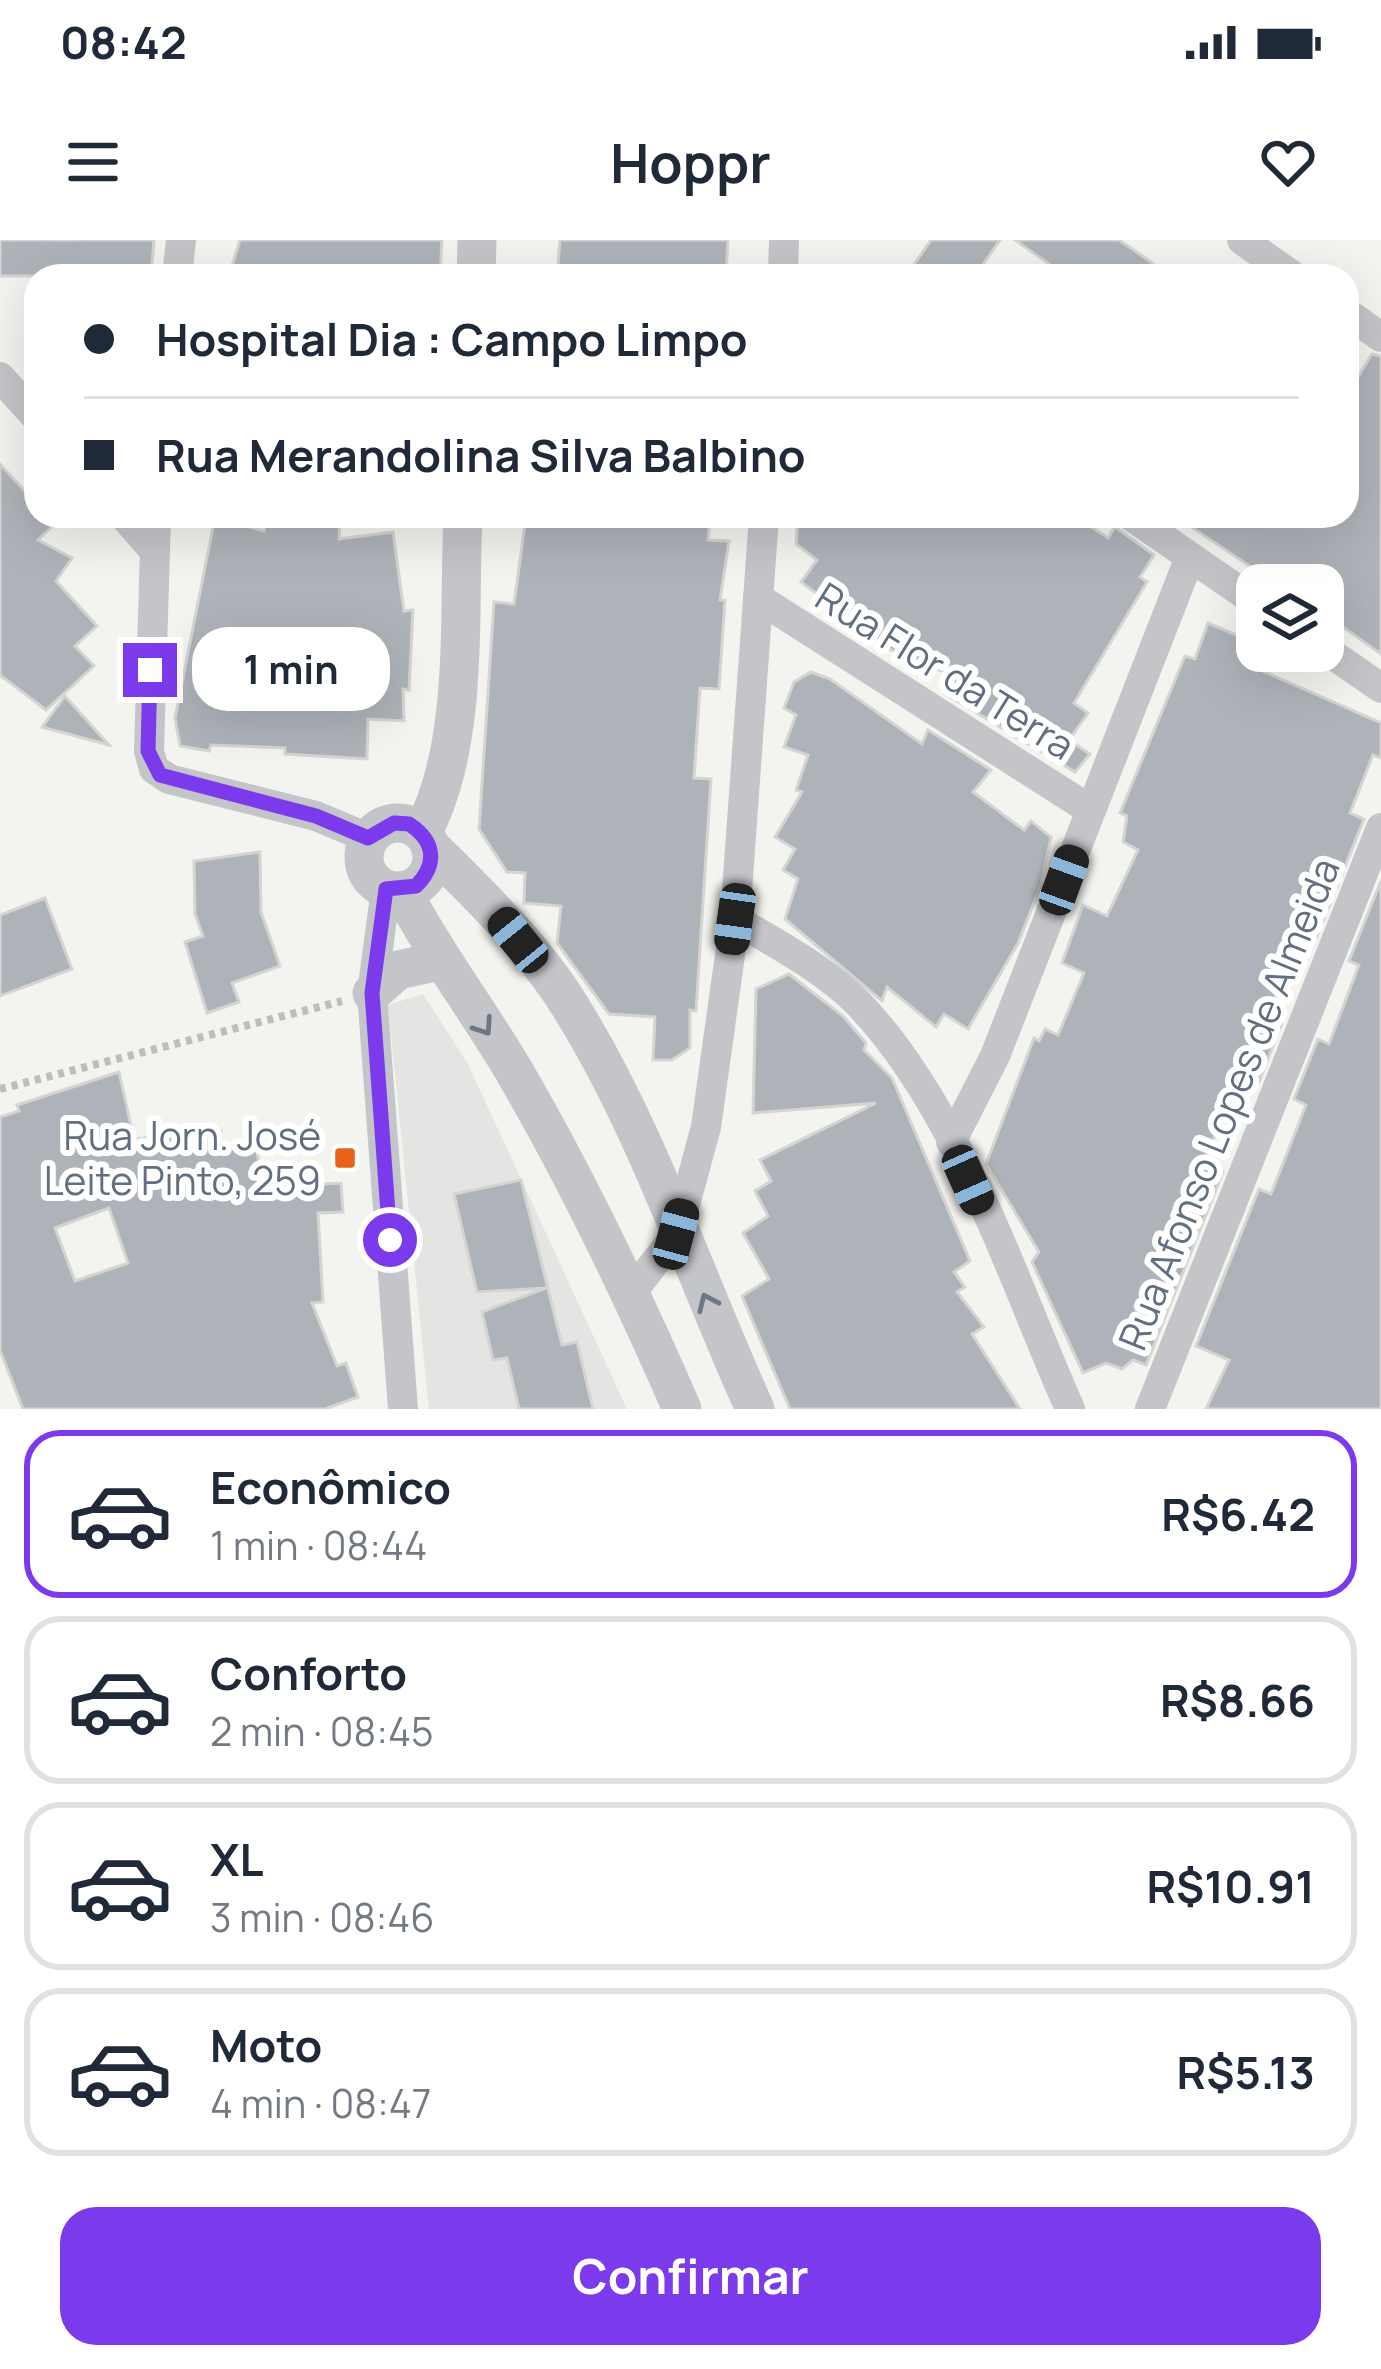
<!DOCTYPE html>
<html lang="pt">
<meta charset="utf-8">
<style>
:root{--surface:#fff;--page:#f2f2f3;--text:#1f2937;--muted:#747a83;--line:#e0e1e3;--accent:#7c3aed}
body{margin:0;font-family:Manrope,sans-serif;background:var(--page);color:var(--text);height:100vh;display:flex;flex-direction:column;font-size:45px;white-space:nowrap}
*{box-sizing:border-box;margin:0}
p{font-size:39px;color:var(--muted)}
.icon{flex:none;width:66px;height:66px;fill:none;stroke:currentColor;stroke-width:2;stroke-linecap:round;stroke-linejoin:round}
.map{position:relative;height:1169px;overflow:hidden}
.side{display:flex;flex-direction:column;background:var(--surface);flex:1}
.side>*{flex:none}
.top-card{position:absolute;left:24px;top:24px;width:1335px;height:264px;border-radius:36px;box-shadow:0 12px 48px #0002;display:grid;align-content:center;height:264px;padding:0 60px;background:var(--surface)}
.controls{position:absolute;left:1236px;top:324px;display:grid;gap:24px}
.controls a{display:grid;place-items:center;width:108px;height:108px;border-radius:24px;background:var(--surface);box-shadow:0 12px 48px #0002;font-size:60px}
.end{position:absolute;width:54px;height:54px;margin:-27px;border:15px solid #7c3aed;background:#fff;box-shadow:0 0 0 6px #fff}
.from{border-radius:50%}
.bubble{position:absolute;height:84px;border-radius:36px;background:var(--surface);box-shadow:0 12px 48px #0002;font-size:39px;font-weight:700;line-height:84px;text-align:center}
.car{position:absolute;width:36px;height:72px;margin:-36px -18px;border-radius:15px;box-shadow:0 0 9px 3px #0007;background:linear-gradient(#222 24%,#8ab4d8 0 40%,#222 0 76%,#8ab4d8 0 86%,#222 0)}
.top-card b{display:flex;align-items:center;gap:42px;height:114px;font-size:45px}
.top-card b+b{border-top:3px solid var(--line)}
.top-card i{width:30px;height:30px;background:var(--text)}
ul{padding:21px 0 0;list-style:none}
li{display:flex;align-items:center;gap:36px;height:168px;margin:0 24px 18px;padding:0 36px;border:6px solid var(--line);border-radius:36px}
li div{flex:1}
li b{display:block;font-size:45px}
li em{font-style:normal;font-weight:700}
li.current{border-color:var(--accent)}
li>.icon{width:108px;height:108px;stroke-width:1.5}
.button{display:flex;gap:24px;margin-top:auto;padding:24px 60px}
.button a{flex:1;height:138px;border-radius:36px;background:var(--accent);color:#fff;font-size:48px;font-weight:700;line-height:138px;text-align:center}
.status{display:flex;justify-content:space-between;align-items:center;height:84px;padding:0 60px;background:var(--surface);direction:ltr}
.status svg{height:33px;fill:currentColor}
header{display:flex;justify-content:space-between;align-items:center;height:156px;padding:0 60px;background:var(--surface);font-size:54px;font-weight:700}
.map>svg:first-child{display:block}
.built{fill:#e4e4e3}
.building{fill:#aeb3b9;stroke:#d4d5d2;stroke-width:3;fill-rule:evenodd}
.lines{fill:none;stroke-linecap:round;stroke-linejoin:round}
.path{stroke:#bcbdbf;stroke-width:8;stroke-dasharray:6 6;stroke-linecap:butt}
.minor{stroke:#c3c5c9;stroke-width:30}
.tertiary{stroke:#c3c5c9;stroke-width:39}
.oneway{stroke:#6b7888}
.route{stroke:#7c3aed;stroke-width:15}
.poi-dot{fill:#e9641a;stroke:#fff;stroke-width:4.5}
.labels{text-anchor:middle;stroke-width:12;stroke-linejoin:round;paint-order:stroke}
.street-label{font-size:39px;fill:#616f81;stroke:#fff}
.poi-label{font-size:39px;fill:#616f81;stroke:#fff;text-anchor:end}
</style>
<div class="status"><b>08:42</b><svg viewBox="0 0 49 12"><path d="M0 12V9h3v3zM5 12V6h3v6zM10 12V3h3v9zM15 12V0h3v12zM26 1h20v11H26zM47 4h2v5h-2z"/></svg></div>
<header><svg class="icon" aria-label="menu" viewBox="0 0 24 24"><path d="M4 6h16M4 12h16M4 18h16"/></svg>Hoppr<svg class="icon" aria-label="heart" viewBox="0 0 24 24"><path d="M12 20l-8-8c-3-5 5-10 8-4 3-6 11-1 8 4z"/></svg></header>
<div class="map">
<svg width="1381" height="1169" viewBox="0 0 1381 1169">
<rect width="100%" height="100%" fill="#f3f4ef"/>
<!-- built -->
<path class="built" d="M423 754 468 824 627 1169H429L388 765Z"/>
<!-- building -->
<g class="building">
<path d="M0 0H154L151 36H0Z"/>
<path d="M240 0H442L440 36H229Z"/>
<path d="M560 0H728L726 36H557Z"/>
<path d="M931 0H1000L975 36H906Z"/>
<path d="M1015 0H1119L1171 36H1066Z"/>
<path d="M1372 114 1381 116V414L1323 373V345H1278L1178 278 1175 283 1165 276H1347V155Z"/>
<path d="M0 224 36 263V276H63L38 300 72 318 56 341 97 386 75 406 94 426 46 470 0 435Z"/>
<path d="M267 276H340L339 299 393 292 404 371 413 370 409 450 403 449 404 481 368 479 367 519 285 514V508L211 505 209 511 180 506 175 478 215 277 264 291Z"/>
<path d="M526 276H710L708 300 729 301 720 360H725L719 449 700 448 694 538 711 539 696 771 690 770V808L672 820H653L655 777 609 774 557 703 561 666 524 663 525 633 507 632 479 589 494 362 514 364Z"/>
<path d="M798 276H1075L1108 298 1115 287 1154 315 1140 337 1147 342 1074 463 1088 473 1069 500 1090 514 1075 532 944 453 952 435 891 410 801 342 817 320 796 304Z"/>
<path d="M1208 383 1256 403 1247 424 1381 483V518L1373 515 1350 573 1364 579 1314 704 1301 698 1271 766 1276 769 1272 778 1282 783 1259 842 1243 834 1203 922 1223 932 1146 1125 1133 1120 1122 1129 1106 1123 1083 1133 1032 1022 1039 1012 986 924 1034 798 1039 801 1045 789 1058 795 1084 733 1062 723 1083 665 1107 676 1138 610 1123 602 1127 576 1120 573 1185 416 1195 419Z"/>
<path d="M811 432 830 439 922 504 928 490 991 530 973 552 1024 590 1031 581 1051 597 1041 645 1018 703 968 789 944 774 936 787 887 747 882 761 785 679 798 639 783 630 795 609 775 597 802 552 796 550 808 515 784 507 796 475 784 468 794 442Z"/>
<path d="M65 456 109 505 42 487Z"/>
<path d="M260 612 261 672 280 726 232 743 239 762 207 773 185 702 203 696 195 674 194 621Z"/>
<path d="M1381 641V1169H1206L1229 1120 1196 1106 1259 949 1271 954 1306 865 1294 859 1318 799 1329 804 1359 725 1349 721Z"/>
<path d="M45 658 72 729 0 756V675Z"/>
<path d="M789 734 843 776 866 803 864 810 892 838 970 1021 954 1032 965 1047 957 1052 984 1087 972 1094 1020 1169H790L742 1056 769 1039 743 993 768 976 755 951 771 941 760 920 876 863 753 873 756 749Z"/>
<path d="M119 832 134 899 221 891 222 905 255 903 264 947 341 943 343 972 318 973 323 1062 312 1063 337 1126 346 1123 358 1157 325 1169H23L0 1110V877L19 871 17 865ZM109 968 128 1023 75 1041 55 988Z"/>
<path d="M521 940 562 1105 577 1102 593 1169H519L507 1118 493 1120 482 1072 546 1048 477 1052 454 954Z"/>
</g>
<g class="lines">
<!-- path -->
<path class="path" d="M0 849 342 761"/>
<!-- minor -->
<g class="minor">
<path d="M1242 0 1293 36"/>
<path d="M177 36 181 0"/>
<path d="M783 36 784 0"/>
<path d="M1347 73 1381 97"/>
<path d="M0 137 36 177"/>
<path d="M124 276 153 309"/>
<path d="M156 276 149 511 154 529 169 539 316 576 368 598"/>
<path d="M1131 276 1257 363"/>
<path d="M758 358 1089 569"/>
<path d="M1323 408 1381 448"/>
<path d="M386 649 372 753 403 1169"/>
<path d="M735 679C776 704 823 728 857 762 958 866 1012 1038 1070 1169"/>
<path d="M951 902 995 816 1190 317"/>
<path d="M631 1053 677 994 706 887 735 679 764 276"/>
<path d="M1150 1169 1381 588"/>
</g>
<!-- tertiary -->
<g class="tertiary">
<path d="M476 36 477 0"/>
<circle cx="398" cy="617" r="34"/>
<path d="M422 593C470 504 458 375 463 276"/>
<path d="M430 606C479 655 533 706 570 766 648 891 694 1035 755 1169"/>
<path d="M402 651C435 714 478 770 514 831 577 939 632 1054 682 1169"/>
<path d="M372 753 398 730 440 721"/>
</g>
</g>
<!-- one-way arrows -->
<defs><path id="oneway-chevron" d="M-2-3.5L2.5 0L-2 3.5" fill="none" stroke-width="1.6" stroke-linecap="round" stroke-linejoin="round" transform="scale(3)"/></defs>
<g class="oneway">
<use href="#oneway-chevron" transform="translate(484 787) rotate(56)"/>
<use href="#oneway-chevron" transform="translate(707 1062) rotate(-114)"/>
</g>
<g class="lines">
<!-- route -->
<path class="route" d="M150 430 148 511 160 535 316 576 368 598 394 583 409 584C435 601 438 624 416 646L386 649 372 753 390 1000"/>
</g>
<!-- markers -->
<rect class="poi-dot" x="333" y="906" width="24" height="24" rx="6"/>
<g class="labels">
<!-- street labels -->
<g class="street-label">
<text transform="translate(945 431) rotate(32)" y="14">Rua Flor da Terra</text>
<text transform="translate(1229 864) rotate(-68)" y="14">Rua Afonso Lopes de Almeida</text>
</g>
<!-- poi labels -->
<g class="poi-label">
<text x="321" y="910">Rua Jorn. José<tspan x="321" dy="45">Leite Pinto, 259</tspan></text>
</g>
</g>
</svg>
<div class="controls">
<a><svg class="icon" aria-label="layers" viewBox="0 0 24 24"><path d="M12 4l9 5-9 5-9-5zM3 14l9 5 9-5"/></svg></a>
</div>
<i class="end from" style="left:390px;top:1000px"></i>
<i class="end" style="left:150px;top:430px"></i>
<div class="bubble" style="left:192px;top:387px;width:198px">1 min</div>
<i class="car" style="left:1064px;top:640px;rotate:20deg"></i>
<i class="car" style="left:735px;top:679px;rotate:188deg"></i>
<i class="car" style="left:518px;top:700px;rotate:321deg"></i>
<i class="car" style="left:968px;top:940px;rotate:156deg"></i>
<i class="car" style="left:676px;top:994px;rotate:15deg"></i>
<div class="top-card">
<b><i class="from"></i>Hospital Dia : Campo Limpo</b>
<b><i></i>Rua Merandolina Silva Balbino</b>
</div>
</div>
<section class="side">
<ul>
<li class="current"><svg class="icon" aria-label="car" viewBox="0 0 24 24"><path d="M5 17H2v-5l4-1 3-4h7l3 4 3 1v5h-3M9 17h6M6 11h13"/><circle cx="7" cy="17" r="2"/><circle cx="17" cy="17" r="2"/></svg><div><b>Econômico</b><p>1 min · 08:44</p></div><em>R$6.42</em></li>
<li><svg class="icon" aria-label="car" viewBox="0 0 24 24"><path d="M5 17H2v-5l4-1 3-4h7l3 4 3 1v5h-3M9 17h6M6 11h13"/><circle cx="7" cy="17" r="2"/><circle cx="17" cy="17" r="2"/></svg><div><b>Conforto</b><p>2 min · 08:45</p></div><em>R$8.66</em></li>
<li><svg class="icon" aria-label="car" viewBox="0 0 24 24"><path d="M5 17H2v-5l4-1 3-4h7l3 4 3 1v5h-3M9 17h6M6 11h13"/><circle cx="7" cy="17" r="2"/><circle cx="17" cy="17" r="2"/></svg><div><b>XL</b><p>3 min · 08:46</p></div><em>R$10.91</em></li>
<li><svg class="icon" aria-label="car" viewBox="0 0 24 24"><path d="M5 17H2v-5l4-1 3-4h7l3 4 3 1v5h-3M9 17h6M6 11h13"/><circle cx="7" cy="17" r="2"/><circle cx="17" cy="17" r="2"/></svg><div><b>Moto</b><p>4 min · 08:47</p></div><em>R$5.13</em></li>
</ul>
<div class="button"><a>Confirmar</a></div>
</section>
